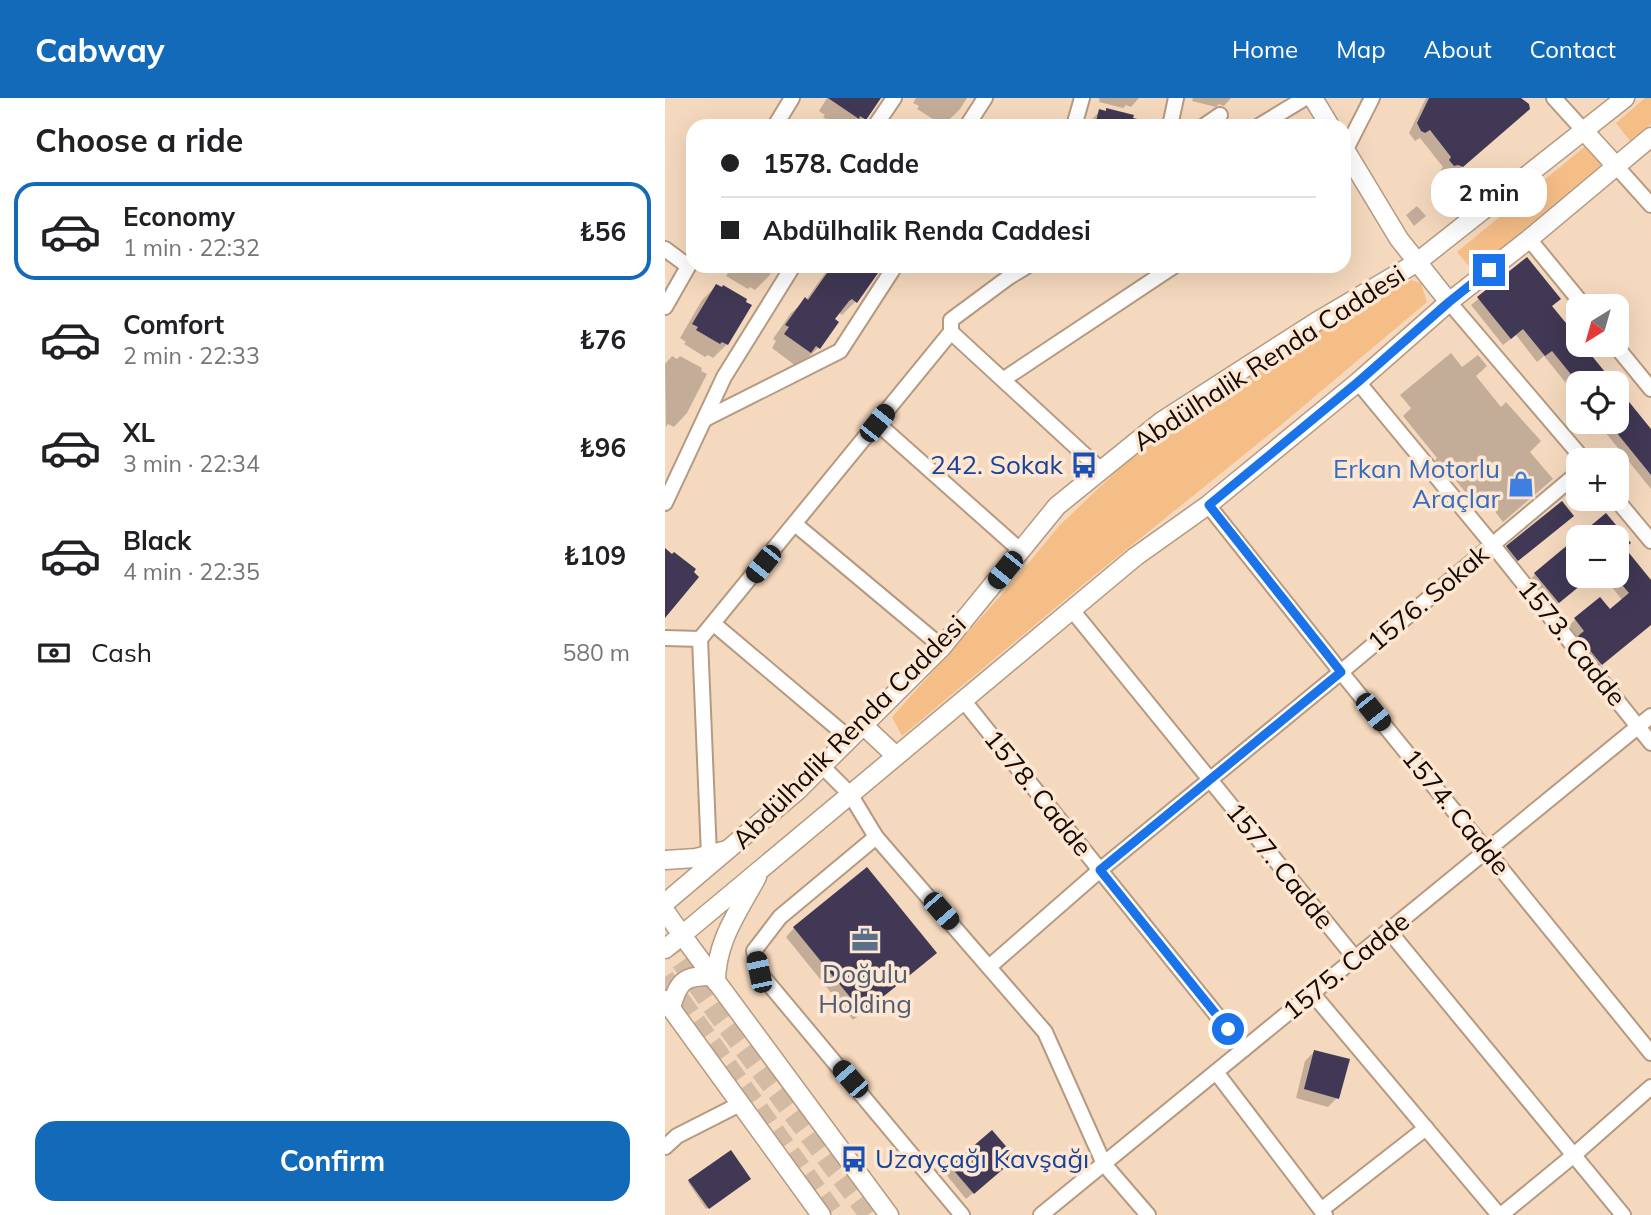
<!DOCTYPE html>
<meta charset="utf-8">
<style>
:root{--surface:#fff;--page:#f6f6f6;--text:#202124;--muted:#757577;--line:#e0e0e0;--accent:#126ab8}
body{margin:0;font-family:Mulish,sans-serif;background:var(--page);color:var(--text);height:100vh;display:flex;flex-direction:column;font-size:26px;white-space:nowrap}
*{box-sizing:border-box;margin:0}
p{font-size:23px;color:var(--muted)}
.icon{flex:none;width:38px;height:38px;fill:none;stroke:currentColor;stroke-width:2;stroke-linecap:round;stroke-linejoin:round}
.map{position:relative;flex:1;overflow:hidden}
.drawer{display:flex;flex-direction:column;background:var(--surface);width:665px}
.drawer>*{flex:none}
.banner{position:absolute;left:21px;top:21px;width:665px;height:154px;border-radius:21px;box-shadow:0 7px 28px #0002;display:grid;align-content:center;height:154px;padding:0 35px;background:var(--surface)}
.needle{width:46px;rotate:217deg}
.fabs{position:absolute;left:901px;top:196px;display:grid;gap:14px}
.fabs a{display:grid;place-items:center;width:63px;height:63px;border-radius:14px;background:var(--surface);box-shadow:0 7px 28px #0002;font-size:35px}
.end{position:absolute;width:32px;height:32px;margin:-16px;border:9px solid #1a73e8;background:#fff;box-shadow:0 0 0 4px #fff}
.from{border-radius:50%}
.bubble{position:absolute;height:49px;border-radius:21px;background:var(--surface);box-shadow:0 7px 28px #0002;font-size:23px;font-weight:700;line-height:49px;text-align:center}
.car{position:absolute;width:21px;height:42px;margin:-21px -10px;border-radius:9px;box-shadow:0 0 5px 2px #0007;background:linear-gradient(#222 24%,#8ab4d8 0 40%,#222 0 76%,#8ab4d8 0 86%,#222 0)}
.banner b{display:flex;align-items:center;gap:24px;height:66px;font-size:26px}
.banner b+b{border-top:2px solid var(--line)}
.banner i{width:18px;height:18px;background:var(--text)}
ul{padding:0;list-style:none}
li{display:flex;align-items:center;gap:21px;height:98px;margin:0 14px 10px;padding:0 21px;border:4px solid transparent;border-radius:21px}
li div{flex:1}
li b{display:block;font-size:26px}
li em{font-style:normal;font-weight:700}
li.on{border-color:var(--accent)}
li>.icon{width:63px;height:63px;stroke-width:1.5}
h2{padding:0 35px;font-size:32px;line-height:84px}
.pay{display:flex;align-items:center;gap:18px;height:77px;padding:0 35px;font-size:26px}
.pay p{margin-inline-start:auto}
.action{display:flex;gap:14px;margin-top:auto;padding:14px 35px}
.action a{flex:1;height:80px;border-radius:21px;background:var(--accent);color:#fff;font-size:28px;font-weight:700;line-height:80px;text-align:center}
header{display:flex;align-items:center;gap:42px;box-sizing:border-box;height:98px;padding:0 35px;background:var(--accent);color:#fff}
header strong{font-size:33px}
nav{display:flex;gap:38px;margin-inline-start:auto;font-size:24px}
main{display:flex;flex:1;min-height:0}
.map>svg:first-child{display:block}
.green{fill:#f6be87}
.shadow{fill:#0003}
.building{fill:#403854}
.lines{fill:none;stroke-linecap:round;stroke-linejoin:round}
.major-tunnel{stroke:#d3baa2;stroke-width:18;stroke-dasharray:18 9;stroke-linecap:butt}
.minor-casing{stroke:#b59a81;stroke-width:18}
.major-casing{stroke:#b59a81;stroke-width:21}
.minor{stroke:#fff;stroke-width:14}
.major{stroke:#fff;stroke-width:18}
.route{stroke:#1a73e8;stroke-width:9}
.labels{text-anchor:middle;stroke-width:7;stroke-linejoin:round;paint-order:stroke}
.street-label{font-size:26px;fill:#130903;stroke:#fee7d2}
.transit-label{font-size:26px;fill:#164399;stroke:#fee7d2;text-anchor:end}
.shop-label{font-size:26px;fill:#366cbe;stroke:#fee7d2;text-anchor:end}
.service-label{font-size:26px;fill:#4e5e75;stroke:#fee7d2}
</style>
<header>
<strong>Cabway</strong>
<nav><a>Home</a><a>Map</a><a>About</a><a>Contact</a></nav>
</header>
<main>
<section class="drawer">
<h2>Choose a ride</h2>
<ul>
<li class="on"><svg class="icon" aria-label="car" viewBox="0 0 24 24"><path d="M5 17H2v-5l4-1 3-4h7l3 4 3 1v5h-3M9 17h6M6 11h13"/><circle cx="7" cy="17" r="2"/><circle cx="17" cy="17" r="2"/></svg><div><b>Economy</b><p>1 min · 22:32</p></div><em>₺56</em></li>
<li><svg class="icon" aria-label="car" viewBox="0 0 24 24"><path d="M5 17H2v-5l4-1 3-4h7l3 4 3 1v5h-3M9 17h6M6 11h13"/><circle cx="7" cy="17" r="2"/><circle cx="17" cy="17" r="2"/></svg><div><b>Comfort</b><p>2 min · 22:33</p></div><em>₺76</em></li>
<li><svg class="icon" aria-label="car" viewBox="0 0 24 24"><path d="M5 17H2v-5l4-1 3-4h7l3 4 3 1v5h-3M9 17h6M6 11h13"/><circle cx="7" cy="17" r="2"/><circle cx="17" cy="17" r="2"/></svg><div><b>XL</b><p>3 min · 22:34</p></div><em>₺96</em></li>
<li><svg class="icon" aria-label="car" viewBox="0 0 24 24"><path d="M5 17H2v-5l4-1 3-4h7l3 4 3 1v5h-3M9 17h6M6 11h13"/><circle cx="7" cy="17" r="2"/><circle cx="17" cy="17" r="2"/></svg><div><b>Black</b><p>4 min · 22:35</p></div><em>₺109</em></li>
</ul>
<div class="pay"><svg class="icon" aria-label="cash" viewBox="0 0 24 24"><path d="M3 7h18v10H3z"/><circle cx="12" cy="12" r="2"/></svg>Cash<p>580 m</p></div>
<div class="action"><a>Confirm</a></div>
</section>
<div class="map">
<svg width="986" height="1117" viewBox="0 0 986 1117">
<rect width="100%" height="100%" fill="#f5d9be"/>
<!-- green -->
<g class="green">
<path d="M980 0H986V26L965 43 951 25Z"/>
<path d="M924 45 940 64 808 173 792 154Z"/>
<path d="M746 182 756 185 762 204 616 327 426 480 237 638 227 619 347 485 394 428 458 367 521 320 655 232Z"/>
</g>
<!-- shadow -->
<g class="shadow">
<path d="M162 0H214L192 28H171L158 19 160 17 154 13Z"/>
<path d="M251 0H302L295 11 281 25 276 22 273 24 252 11 254 8 248 5Z"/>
<path d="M432 0H474L466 9 461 7 458 10 434 4 435 1Z"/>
<path d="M528 0H566L559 8 554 6 551 9 527 3Z"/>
<path d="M761 0H856L862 13 787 77 780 76 776 72 778 69 755 40 750 43 744 35Z"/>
<path d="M442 12 471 28H420L435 13 439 14Z"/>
<path d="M752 108 761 118 749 128 741 117Z"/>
<path d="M862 161 886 209 914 247H916L947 285H914V301L879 258 872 264 851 237 838 247 806 207Z"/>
<path d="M59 168H110L104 178 90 192 85 189 83 191 61 178 63 175 57 172Z"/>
<path d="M165 168H216L191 203 177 217 173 214 168 221 171 224 153 250 139 263 137 262 131 268 107 250 111 243 108 241 126 215 141 202Z"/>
<path d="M51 188 62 246 48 260 43 257 40 259 19 246 21 244 15 240 37 202Z"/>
<path d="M786 255 797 269 813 257 822 268 811 278 836 309 841 304 876 343 865 354 888 381 838 424 815 394 806 401 783 373 776 379 766 367 772 360 738 318 746 310 735 297Z"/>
<path d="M7 258 12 261 15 258 37 270 36 273 42 276 22 315 9 329 3 326 1 329 0 266Z"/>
<path d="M952 291 986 334V391L932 324H952Z"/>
<path d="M941 418 964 445 958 451 984 482 986 480V526L929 572 907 546 913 540 903 528 934 501 944 514 958 503 938 478H952V439H915Z"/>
<path d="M900 425 846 468 836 456 842 449Z"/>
<path d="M870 476 914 478H926L887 510 864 483Z"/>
<path d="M129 830 261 864 188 922 121 839Z"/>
<path d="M649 954 672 1000 663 1009 631 1000 640 963Z"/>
<path d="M65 1054 84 1081 41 1111 23 1084Z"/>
<path d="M342 1066 301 1101 280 1075 286 1069Z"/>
</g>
<!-- building -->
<g class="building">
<path d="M163 0H216L201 22 195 18 194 21Z"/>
<path d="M764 0H856L864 6 865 11 798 69 793 67 789 68 784 62 786 59 765 32 760 35 756 33 752 25Z"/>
<path d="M441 10 469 17 468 20 486 24V28H430L434 11 441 13Z"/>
<path d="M862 159 896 201 887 208 914 241V247H918L949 285H913L887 253 880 258 858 231 846 241 812 199Z"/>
<path d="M167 168H218L192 205 187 201 184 203 170 221 174 224 155 251 151 248 146 255 119 236 124 229 120 227 140 199 143 202Z"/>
<path d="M51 186 57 189 58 187 82 201 81 204 87 207 63 247 57 244 55 246 31 232 33 229 27 226Z"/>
<path d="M952 289 986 331V377L943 324H952Z"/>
<path d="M897 403 909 418 853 463 841 448Z"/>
<path d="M941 415 966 445 960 450 986 482V527L937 567 913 538 919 533 909 520 935 499 945 511 964 495 952 481V439H914V478H927L894 505 869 475Z"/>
<path d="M0 450 7 456 9 454 31 471 29 474 34 479 0 520Z"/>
<path d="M202 769 272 855 198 915 128 829Z"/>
<path d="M649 952 685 961 674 1001 639 991Z"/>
<path d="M327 1032 351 1060 309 1096 285 1068Z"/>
<path d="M66 1052 86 1081 44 1111 23 1082Z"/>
</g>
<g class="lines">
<!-- major-tunnel -->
<g class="major-tunnel">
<path d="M0 842 50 914 203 1117"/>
<path d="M0 879 171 1117"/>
</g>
<!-- minor casing -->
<g class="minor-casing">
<g id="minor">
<path d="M889 0 920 34"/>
<path d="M110 28 127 0"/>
<path d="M210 28 229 0"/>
<path d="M302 28 320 0"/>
<path d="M409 28 417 0"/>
<path d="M505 28 511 0"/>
<path d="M539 28 555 17"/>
<path d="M594 28 640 0"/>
<path d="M679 55 707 0"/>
<path d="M951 68 986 107"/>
<path d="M864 141 919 208"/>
<path d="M0 151 23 168"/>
<path d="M784 204 919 362"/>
<path d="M0 209 28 160"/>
<path d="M286 234 436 372"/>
<path d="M950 247 986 291"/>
<path d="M339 281 509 168"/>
<path d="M693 284 827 446 986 645"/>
<path d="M40 321 175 253 230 168"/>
<path d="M212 325 356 453"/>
<path d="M951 401 986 443"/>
<path d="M0 405 59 279 128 168"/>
<path d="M543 407 676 574 986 955"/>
<path d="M130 426 277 549"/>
<path d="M407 512 690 860"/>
<path d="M49 526 184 640"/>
<path d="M0 540 35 541 286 234V222L344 179 362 168"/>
<path d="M35 541 44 757"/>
<path d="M298 602 579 951"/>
<path d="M157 668 185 696 211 739 380 934 439 1066 483 1117"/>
<path d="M211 739 115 819 89 853 94 874 297 1117"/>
<path d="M724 833 958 1117"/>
<path d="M324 869 435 772 676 574 914 374"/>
<path d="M647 895 834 1117"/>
<path d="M551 974 660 1117"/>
<path d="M0 1049 12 1038 75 1006"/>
<path d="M656 1112 761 1030"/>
<path d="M376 1117 986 618"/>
<path d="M836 1117 909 1057 986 989"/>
</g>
</g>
<!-- major casing -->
<g class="major-casing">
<g id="major">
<path d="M648 0 665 28"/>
<path d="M920 34 951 68"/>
<path d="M679 50 734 141 784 204"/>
<path d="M198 627 231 658"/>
<path d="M0 762 31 760 62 752"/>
<path d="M0 805 132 693 277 549 392 408 497 323 651 224 751 165 960 0"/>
<path d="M0 813 17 837 0 851"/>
<path d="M51 884C51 843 73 814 92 779"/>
<path d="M0 902 156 1117"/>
<path d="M6 909C14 883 18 878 47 878"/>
<path d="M224 1117 17 837 470 459 543 407 693 284 784 204 864 141 986 39"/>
</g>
</g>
<!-- minor -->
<use href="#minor" class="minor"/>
<!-- major -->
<use href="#major" class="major"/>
</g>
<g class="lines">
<!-- route -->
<path class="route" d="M563 931 435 772 676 574 544 407 693 284 784 204 824 172"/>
</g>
<!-- icons -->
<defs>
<g id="bus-bare" transform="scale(2.1)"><path d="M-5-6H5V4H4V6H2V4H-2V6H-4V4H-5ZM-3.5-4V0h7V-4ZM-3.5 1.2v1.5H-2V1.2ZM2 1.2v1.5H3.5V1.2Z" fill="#1a4fb4" stroke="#fee7d2" stroke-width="2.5" paint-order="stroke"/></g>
<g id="shop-bare" transform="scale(2.1)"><path d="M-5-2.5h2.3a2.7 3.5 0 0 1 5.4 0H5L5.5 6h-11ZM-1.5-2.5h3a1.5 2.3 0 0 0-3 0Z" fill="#3f7fe0" stroke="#fee7d2" stroke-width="2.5" paint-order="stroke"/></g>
<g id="office-bare" transform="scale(2.1)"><path d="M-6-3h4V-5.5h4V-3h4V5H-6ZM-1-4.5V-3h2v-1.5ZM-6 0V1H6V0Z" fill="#5c6f8a" stroke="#fee7d2" stroke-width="2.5" paint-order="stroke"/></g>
</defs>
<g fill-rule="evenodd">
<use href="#bus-bare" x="419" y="367"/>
<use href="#shop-bare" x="856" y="386"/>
<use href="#office-bare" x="200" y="842"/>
<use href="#bus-bare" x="189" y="1061"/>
</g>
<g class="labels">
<!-- street labels -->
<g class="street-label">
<text transform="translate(604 260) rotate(-33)" y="9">Abdülhalik Renda Caddesi</text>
<text transform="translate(763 500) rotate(-40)" y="9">1576. Sokak</text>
<text transform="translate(907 545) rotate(51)" y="9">1573. Cadde</text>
<text transform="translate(184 634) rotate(-45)" y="9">Abdülhalik Renda Caddesi</text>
<text transform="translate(373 695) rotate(51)" y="9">1578. Cadde</text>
<text transform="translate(791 714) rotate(51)" y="9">1574. Cadde</text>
<text transform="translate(615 768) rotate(51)" y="9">1577. Cadde</text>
<text transform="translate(681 868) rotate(-39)" y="9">1575. Cadde</text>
</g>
<!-- transit labels -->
<g class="transit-label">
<text x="398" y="376">242. Sokak</text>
<text x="210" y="1070" text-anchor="start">Uzayçağı Kavşağı</text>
</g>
<!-- shop labels -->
<g class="shop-label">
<text x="835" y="380">Erkan Motorlu<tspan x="835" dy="30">Araçlar</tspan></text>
</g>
<!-- service labels -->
<g class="service-label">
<text x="200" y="885">Doğulu<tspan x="200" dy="30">Holding</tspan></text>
</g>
</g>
</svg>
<div class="fabs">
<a><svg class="needle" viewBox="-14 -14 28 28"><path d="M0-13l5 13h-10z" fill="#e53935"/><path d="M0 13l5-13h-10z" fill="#757577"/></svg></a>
<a><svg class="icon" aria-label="locate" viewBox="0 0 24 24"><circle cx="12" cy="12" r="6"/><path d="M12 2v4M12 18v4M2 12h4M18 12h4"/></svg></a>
<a>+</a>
<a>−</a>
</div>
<i class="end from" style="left:563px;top:931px"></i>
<i class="end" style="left:824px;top:172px"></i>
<div class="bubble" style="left:766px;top:70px;width:116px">2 min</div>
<i class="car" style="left:212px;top:325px;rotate:39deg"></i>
<i class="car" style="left:98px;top:466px;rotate:219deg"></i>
<i class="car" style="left:340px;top:472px;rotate:219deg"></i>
<i class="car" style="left:708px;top:614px;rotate:141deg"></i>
<i class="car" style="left:276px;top:813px;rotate:139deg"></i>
<i class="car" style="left:94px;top:874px;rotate:348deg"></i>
<i class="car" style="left:185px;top:981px;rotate:319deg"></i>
<div class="banner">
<b><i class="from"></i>1578. Cadde</b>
<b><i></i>Abdülhalik Renda Caddesi</b>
</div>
</div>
</main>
